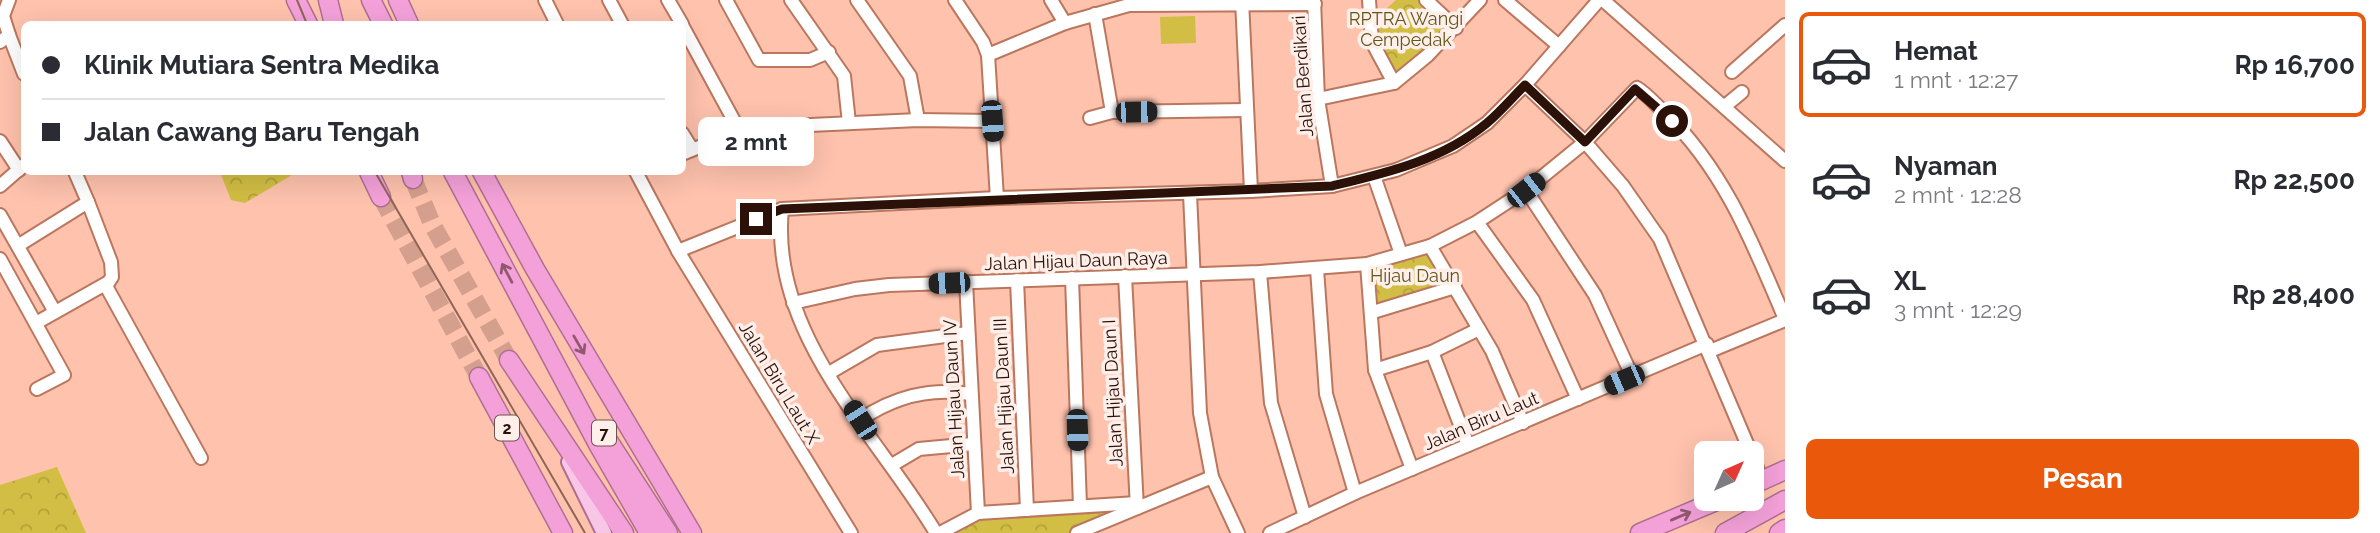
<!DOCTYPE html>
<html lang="id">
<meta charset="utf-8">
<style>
:root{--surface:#fff;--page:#f7f7f7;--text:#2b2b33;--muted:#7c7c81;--line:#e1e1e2;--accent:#ea580c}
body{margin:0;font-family:Raleway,sans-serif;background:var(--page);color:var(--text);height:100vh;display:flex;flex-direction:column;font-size:26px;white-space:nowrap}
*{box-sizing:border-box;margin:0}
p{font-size:23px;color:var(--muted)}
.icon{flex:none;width:38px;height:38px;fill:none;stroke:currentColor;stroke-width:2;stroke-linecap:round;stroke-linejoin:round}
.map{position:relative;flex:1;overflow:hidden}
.drawer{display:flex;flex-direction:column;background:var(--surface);width:595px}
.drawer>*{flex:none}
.hud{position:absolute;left:21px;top:21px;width:665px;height:154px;border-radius:10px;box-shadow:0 7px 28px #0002;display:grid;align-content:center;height:154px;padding:0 21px;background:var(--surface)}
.needle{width:46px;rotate:45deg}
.controls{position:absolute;left:1694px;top:441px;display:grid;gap:14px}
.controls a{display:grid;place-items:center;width:70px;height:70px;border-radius:10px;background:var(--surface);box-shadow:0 7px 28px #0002;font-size:35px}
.end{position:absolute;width:32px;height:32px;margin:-16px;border:9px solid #2b1107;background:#fff;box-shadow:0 0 0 4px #fff}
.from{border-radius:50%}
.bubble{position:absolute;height:49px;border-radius:10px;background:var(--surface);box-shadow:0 7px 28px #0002;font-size:23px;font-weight:700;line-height:49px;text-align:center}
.car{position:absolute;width:21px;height:42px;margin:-21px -10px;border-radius:9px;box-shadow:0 0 5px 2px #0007;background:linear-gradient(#222 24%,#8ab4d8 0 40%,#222 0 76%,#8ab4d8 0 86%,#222 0)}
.hud b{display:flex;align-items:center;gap:24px;height:66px;font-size:26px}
.hud b+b{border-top:2px solid var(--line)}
.hud i{width:18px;height:18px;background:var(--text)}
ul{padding:12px 0 0;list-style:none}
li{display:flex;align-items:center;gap:21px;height:105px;margin:0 14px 10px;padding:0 7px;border:4px solid transparent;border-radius:10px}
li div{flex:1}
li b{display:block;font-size:26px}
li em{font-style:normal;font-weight:700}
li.selected{border-color:var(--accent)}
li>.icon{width:63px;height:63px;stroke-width:1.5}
.primary-button{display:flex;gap:14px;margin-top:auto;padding:14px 21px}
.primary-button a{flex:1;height:80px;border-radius:10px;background:var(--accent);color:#fff;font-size:28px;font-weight:700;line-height:80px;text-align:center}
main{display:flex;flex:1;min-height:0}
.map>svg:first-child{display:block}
.forest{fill:url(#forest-crowns)}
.pitch{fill:#d2be44}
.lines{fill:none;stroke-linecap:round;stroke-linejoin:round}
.highway-tunnel{stroke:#d49f8c;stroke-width:18;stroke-dasharray:18 9;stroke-linecap:butt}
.minor-casing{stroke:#bb765e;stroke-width:16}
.major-casing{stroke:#ae6f90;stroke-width:18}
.highway-casing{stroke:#ae6f90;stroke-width:21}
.minor{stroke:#fff;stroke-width:12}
.major{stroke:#f8c7e8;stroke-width:14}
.highway{stroke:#f4a1d9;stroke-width:18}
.tram{stroke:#8f6556;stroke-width:2}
.oneway{stroke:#905970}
.route{stroke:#2b1107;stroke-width:9}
.labels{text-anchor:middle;stroke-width:7;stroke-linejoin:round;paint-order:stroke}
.shield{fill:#ffefea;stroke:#6b544b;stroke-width:2}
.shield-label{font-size:16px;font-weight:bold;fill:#2b1107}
.park-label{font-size:18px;fill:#61571b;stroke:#ffefea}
.street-label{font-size:18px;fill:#2b1107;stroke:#ffefea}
</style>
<main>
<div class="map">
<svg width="1785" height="533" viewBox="0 0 1785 533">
<defs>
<pattern id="forest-crowns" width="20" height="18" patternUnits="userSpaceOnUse" patternTransform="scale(1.75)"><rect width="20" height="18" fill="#d2be44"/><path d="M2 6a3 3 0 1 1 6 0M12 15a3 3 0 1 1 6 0" fill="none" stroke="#b4a23a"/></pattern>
</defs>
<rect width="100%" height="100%" fill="#fec2ad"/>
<!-- forest -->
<g class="forest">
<path d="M1396 0H1418L1449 28 1419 57 1392 77 1373 41 1371 9H1386Z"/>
<path d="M220 172H297L245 203 231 200Z"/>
<path d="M1430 250 1451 285 1375 310 1372 266H1385Z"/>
<path d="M57 467 86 533H0V485Z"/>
<path d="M1090 510H1125L1073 533H945L979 516Z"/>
</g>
<!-- pitch -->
<path class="pitch" d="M1195 16 1196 43 1161 44 1160 17Z"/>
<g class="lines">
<!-- highway-tunnel -->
<g class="highway-tunnel">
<path d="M413 179 433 226 509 360"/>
<path d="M381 197 479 377"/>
</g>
<!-- minor casing -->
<g class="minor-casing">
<g id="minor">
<path d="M545 0 557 24"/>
<path d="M609 0 622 24"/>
<path d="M668 0 682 24"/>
<path d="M726 0 759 60H810L829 52"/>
<path d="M791 0 844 76 849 123"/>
<path d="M857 0 910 76 918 120"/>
<path d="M955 0 983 42 988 55 997 198"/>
<path d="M1051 0 1065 23"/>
<path d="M1242 0 1251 191"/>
<path d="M1314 0 1318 99 1332 186"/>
<path d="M1369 0 1372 42 1394 83"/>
<path d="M1426 0 1456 28"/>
<path d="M1505 0 1559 46"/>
<path d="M1603 0 1785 161"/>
<path d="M682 25 739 130"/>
<path d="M9 35 24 74"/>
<path d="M0 42 9 35 3 16 9 0"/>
<path d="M988 55 1065 23 1129 5 1315 4"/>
<path d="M1732 72 1785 25"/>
<path d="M1525 85 1585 142 1623 186 1660 239 1751 453"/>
<path d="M1318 99 1394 83 1428 55 1480 0"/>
<path d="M1725 106 1742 92"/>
<path d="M1112 112 1246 110"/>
<path d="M1090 118 1112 112 1095 14"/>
<path d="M682 133 692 149"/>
<path d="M0 141 19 170"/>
<path d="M682 154 746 128 918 120 992 121"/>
<path d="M75 172 88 202"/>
<path d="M636 172 678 251 851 533"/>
<path d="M1374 176 1401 254"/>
<path d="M0 186 24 165"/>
<path d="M1526 190 1595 295 1632 376"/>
<path d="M1190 194 1200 413 1212 477 1238 533"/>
<path d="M782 209C769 335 877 434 936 533"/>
<path d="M0 215 55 312"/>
<path d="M1477 222 1533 300 1578 399"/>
<path d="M19 245 88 202 111 262 112 277 106 286 201 458"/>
<path d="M1430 246 1492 351 1523 423"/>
<path d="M678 251 782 209 997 198 1251 191 1332 186 1396 170 1453 146 1487 123 1525 85 1599 0"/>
<path d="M0 259 64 375 37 389"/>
<path d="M1367 264 1375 370 1412 469"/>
<path d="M1317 269 1326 394 1355 493"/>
<path d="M1260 272 1271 403 1305 517"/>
<path d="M1125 276 1137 508"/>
<path d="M1072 278 1080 506"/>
<path d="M1017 280 1027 510"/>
<path d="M966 282 978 513"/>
<path d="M793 303 855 289 889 285 1260 272 1367 264 1430 246 1477 222 1526 190 1585 142 1637 88C1647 94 1656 105 1665 113 1725 171 1753 244 1785 319"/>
<path d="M1373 312 1455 287"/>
<path d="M36 323 107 283"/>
<path d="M1710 351 1785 320"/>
<path d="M1432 352 1468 445"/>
<path d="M1375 370 1432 352 1479 329"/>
<path d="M829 373 877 345 968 333"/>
<path d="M860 420C892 398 930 387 970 394"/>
<path d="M1752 455 1762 480"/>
<path d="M892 465 919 449 973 444"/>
<path d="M940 533 978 513 1137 503"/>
<path d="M1077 533 1212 477"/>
<path d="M1270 533 1355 493 1707 344"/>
</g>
</g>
<!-- major casing -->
<g class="major-casing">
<path id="major" d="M569 462 604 533"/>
</g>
<!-- highway casing -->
<g class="highway-casing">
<g id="highway">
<path d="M296 0 308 24"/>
<path d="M328 0 334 24"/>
<path d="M371 0 383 24"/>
<path d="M398 0 409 24"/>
<path d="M369 172 381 197"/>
<path d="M411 172 413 179"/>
<path d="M453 172 599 446 649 533"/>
<path d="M482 172 535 269 692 533"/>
<path d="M509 360 624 533"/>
<path d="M479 377 563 533"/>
<path d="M609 442 668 533"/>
<path d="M1752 485 1785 470"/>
<path d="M1640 533 1721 499"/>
<path d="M1725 533 1785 500"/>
<path d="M1779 533 1785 529"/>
</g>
</g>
<!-- minor -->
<use href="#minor" class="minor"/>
<!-- major -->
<use href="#major" class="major"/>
<!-- highway -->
<use href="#highway" class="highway"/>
<!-- tram -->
<g class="tram">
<path d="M297 0 307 24"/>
<path d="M375 172 585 533"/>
</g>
</g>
<!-- one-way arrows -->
<defs><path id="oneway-shaft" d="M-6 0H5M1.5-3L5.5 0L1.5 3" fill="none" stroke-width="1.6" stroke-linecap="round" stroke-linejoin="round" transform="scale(1.75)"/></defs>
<g class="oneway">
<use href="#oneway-shaft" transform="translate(507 273) rotate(-118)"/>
<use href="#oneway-shaft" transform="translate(579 345) rotate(60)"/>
<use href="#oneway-shaft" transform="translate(1681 516) rotate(-23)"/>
</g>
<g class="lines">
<!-- route -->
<path class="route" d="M756 219 782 209 1332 186C1386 173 1443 160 1487 123 1500 112 1512 98 1525 85L1585 142 1635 89 1672 121"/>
</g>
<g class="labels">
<!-- shield labels -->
<g class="shield">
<rect x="495" y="415.5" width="24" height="25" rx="5"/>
<rect x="592" y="420.5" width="24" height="25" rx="5"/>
</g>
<g class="shield-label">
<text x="507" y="434">2</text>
<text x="604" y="439">7</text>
</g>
<!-- park labels -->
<g class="park-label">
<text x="1406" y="25">RPTRA Wangi<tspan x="1406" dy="21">Cempedak</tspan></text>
<text x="1415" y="282">Hijau Daun</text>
</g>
<!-- street labels -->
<g class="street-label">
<text transform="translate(1303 76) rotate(-94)" y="6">Jalan Berdikari</text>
<text transform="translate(1076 261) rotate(-2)" y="6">Jalan Hijau Daun Raya</text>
<text transform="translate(779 383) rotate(59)" y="6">Jalan Biru Laut X</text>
<text transform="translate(1113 393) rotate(-93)" y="6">Jalan Hijau Daun I</text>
<text transform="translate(1004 396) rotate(-93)" y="6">Jalan Hijau Daun III</text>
<text transform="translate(954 399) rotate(-93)" y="6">Jalan Hijau Daun IV</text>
<text transform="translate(1481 421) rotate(-23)" y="6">Jalan Biru Laut</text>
</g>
</g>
</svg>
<div class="controls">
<a><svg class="needle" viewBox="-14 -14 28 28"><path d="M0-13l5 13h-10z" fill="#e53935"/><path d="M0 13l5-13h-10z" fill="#7c7c81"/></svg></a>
</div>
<i class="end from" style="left:1672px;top:121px"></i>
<i class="end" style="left:756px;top:219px"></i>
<div class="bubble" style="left:698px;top:117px;width:116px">2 mnt</div>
<i class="car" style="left:1136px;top:112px;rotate:89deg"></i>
<i class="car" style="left:992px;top:121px;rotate:176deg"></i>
<i class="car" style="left:1526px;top:190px;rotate:52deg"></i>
<i class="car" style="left:949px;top:283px;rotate:268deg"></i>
<i class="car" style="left:1624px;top:380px;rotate:247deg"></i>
<i class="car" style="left:860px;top:420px;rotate:327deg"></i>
<i class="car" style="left:1077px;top:430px;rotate:178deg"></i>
<div class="hud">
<b><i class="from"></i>Klinik Mutiara Sentra Medika</b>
<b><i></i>Jalan Cawang Baru Tengah</b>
</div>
</div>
<section class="drawer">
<ul>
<li class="selected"><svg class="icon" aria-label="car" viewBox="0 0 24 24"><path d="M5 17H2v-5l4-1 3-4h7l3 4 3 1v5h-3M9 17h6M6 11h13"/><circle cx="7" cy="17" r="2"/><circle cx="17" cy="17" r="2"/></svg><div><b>Hemat</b><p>1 mnt · 12:27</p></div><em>Rp 16,700</em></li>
<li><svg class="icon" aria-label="car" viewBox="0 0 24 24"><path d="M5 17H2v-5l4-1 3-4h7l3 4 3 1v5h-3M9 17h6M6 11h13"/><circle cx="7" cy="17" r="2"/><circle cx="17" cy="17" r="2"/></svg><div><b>Nyaman</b><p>2 mnt · 12:28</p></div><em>Rp 22,500</em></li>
<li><svg class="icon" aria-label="car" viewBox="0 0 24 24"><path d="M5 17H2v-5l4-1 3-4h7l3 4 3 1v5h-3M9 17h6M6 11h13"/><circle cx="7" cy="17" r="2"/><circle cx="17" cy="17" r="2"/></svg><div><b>XL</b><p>3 mnt · 12:29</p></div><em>Rp 28,400</em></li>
</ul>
<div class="primary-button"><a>Pesan</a></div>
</section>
</main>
